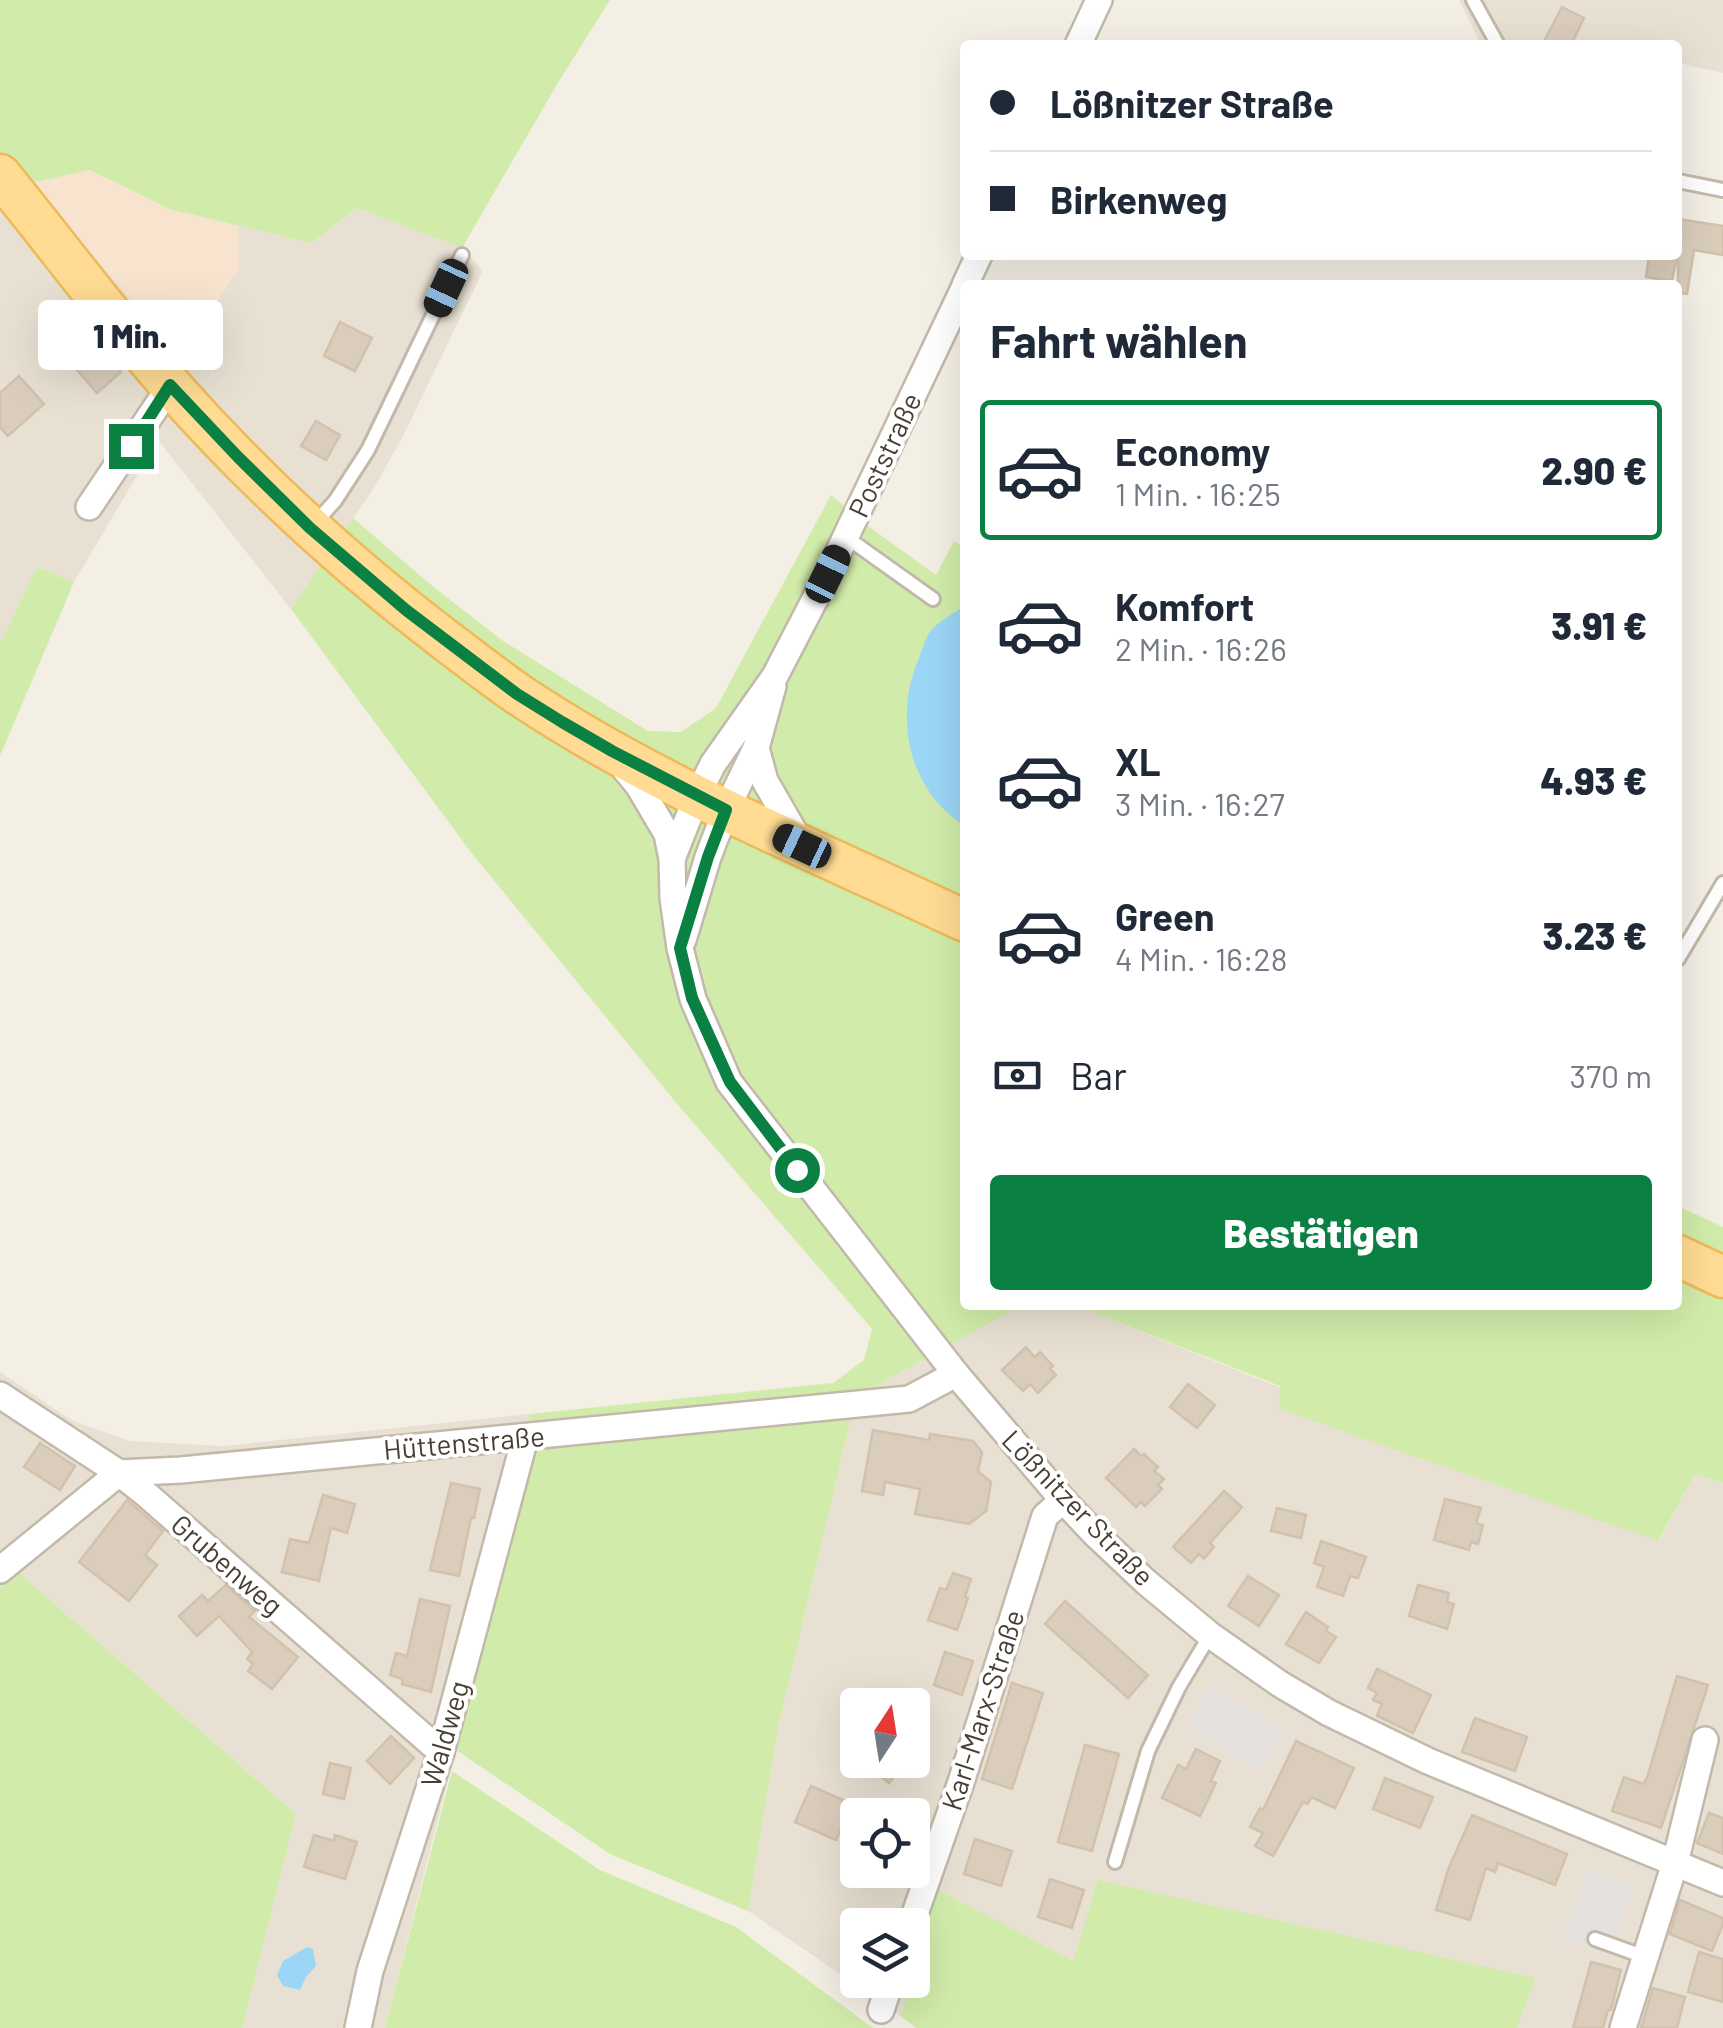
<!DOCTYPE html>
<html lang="de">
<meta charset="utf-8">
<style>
:root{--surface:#fff;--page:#f2f2f3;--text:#1f2937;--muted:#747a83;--line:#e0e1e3;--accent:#0b8043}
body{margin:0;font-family:Barlow,sans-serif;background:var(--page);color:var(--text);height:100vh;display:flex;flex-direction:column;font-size:38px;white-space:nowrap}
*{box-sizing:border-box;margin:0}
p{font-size:32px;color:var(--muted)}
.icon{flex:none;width:55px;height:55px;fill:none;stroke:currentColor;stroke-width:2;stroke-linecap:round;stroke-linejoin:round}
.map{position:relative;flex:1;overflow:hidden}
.panel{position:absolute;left:960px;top:280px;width:722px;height:1030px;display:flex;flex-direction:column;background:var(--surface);border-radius:10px;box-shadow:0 10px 40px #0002}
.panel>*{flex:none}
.banner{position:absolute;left:960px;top:40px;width:722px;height:220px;border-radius:10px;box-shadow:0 10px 40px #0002;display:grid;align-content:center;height:220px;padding:0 30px;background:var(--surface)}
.needle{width:65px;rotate:12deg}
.buttons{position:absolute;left:840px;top:1688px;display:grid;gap:20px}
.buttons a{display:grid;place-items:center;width:90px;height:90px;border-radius:10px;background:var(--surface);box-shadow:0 10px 40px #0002;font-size:50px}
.end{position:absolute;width:45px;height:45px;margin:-22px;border:12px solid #0b8043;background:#fff;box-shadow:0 0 0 5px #fff}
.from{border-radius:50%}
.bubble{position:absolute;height:70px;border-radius:10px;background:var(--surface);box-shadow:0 10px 40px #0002;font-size:32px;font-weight:800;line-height:70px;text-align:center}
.car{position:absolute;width:30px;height:60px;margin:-30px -15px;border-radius:12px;box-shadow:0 0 8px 2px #0007;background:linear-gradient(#222 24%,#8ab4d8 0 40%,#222 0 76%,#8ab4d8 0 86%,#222 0)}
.banner b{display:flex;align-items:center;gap:35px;height:95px;font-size:38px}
.banner b+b{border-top:2px solid var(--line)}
.banner i{width:25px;height:25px;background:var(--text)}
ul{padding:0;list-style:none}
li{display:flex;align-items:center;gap:30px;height:140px;margin:0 20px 15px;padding:0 10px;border:5px solid transparent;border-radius:10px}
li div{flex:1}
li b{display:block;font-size:38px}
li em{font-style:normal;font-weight:800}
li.selected{border-color:var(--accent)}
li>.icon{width:90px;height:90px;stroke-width:1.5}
h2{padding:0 30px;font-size:45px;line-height:120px}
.pay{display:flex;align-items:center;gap:25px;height:110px;padding:0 30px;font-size:38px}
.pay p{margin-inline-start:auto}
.button{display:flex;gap:20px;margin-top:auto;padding:20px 30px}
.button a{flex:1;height:115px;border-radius:10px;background:var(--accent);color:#fff;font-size:40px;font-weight:800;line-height:115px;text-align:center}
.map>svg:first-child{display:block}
.residential{fill:#e8e1d3;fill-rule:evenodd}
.commercial{fill:#f8e4ce}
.green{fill:#d1ecaa}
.parking{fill:#e4e1de}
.water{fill:#9cd6f6}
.building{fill:#dacdbc;stroke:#d2c1ac;stroke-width:2.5}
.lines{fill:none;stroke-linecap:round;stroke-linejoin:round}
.service-casing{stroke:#c3b9aa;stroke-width:18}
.minor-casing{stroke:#c3b9aa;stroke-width:30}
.primary-casing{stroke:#eeba59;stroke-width:45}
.service{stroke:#fff;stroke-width:12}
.minor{stroke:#fff;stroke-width:25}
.primary{stroke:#ffdb93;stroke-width:40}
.route{stroke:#0b8043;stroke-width:12}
.labels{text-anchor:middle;stroke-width:8;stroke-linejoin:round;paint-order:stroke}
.street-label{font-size:28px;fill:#473f34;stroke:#fff}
</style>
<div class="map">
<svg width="1723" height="2028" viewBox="0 0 1723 2028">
<rect width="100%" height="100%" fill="#f4efe5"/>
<!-- residential -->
<g class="residential">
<path d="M1459 0H1723V73L1678 63V45H1481Z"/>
<path d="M32 183 239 268 238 225 311 243 357 208 462 248 483 271 403 436 374 488 291 609 158 440 74 582 37 567 0 644V190Z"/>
<path d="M1022 1305H1075L1659 1540 1695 1474 1723 1483V2028H1517L1534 1979 1098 1881 1073 1962 938 1890 913 1974 912 1925H858V1980H911L901 2016 748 1911 778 1728 856 1397ZM858 1705H912V1760H858ZM858 1815H912V1870H858Z"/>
<path d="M0 1372 71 1420 130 1441 223 1446 529 1414V1461L385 2028H242L296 1814 18 1572 0 1588Z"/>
</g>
<!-- commercial -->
<path class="commercial" d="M90 170 169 209 238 225 239 268 180 358 32 183Z"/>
<!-- green -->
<g class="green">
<path d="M0 0H610L556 86 462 248 357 208 311 243 169 209 90 170 0 190Z"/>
<path d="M831 495 871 528 936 575 954 541 965 547V1305H1022L856 1397 778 1728 748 1911 610 1854 456 1750 529 1461V1414L833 1383 864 1360 872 1329 678 1105 473 855 291 609 353 518 430 584 503 641 648 731 681 732 716 708Z"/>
<path d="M37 567 74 582 0 756V644Z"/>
<path d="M1678 1206 1723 1227V1483L1695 1474 1658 1541 1279 1409 1280 1386 1075 1305H1678Z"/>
<path d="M18 1572 296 1814 242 2028H0V1588Z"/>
<path d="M452 1771 600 1870 736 1927 873 2028H385Z"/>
<path d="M1098 1880 1535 1978 1517 2028H916L901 2016 937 1889 1073 1961Z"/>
</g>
<!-- parking -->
<g class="parking">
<path d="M1211 1687 1285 1731 1260 1771 1187 1726Z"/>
<path d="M1590 1870 1635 1886 1608 1955 1561 1939Z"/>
</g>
<!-- water -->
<g class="water">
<path d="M965 606V826C910 792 894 721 917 663 922 652 925 636 933 628 942 620 955 612 965 606Z"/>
<path d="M307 1947 313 1949 316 1966 306 1977 300 1990 283 1986 277 1975 283 1961Z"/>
</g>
<!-- building -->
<g class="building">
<path d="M1562 7 1584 18 1571 45H1542Z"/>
<path d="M1678 219 1723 226V255L1694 250 1687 294 1678 293Z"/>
<path d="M1649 256 1676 260 1672 281 1646 277Z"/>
<path d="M340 322 372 338 355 371 324 356Z"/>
<path d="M88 333 121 372 97 393 63 354Z"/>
<path d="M19 376 44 404 8 436 0 427V393Z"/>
<path d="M316 421 340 435 326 460 301 446Z"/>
<path d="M1026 1347 1035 1357 1040 1352 1053 1366 1050 1369 1056 1375 1038 1393 1030 1384 1023 1391 1002 1370Z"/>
<path d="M1188 1384 1215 1405 1197 1428 1170 1407Z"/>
<path d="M873 1430 929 1440 930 1434 973 1441 982 1452 978 1471 991 1482 986 1511 969 1524 915 1514 920 1489 885 1482 883 1495 862 1491Z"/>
<path d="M40 1443 75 1466 60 1490 24 1467Z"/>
<path d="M1134 1449 1141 1456 1144 1454 1158 1467 1154 1471 1164 1479 1158 1485 1162 1489 1145 1506 1141 1502 1136 1507 1106 1478Z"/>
<path d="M451 1483 480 1489 474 1518H471L459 1576 430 1570Z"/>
<path d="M1224 1491 1242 1507 1210 1543 1214 1547 1204 1559 1199 1554 1191 1563 1173 1547Z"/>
<path d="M323 1495 355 1504 347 1533 331 1528 319 1581 282 1572 290 1539 309 1543Z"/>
<path d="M1445 1499 1481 1508 1476 1523 1483 1525 1478 1544 1471 1542 1469 1550 1434 1540Z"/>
<path d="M127 1500 163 1531 145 1555 157 1565 129 1601 79 1562Z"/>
<path d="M1277 1508 1306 1515 1301 1538 1271 1531Z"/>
<path d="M1321 1541 1366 1557 1358 1578 1350 1576 1343 1596 1317 1587 1324 1567 1314 1563Z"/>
<path d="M953 1573 971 1579 965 1597 968 1598 957 1630 928 1620 940 1588 946 1590Z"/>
<path d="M1248 1576 1279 1595 1259 1626 1228 1606Z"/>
<path d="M226 1585 255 1611 249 1617 298 1657 272 1689 248 1671 253 1664 247 1659 252 1652 219 1616 197 1636 179 1616 202 1595 208 1601Z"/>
<path d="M1418 1585 1449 1593 1447 1602 1454 1604 1447 1629 1409 1616Z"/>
<path d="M420 1599 450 1606 431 1692 402 1684 403 1679 390 1675 396 1653 407 1656Z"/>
<path d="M1065 1601 1148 1675 1128 1698 1045 1624Z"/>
<path d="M1306 1612 1328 1627 1326 1631 1336 1637 1319 1663 1286 1644Z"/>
<path d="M945 1652 973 1661 962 1695 934 1685Z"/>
<path d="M1377 1669 1431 1695 1413 1733 1377 1716 1382 1704 1373 1700 1377 1693 1368 1688Z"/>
<path d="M1677 1676 1708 1685 1661 1828 1612 1811 1624 1777 1643 1784 1647 1778Z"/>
<path d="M1012 1683 1043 1693 1012 1789 982 1779Z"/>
<path d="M1475 1718 1527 1737 1515 1771 1462 1752Z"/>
<path d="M391 1736 414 1758 390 1784 367 1761Z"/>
<path d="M1296 1741 1354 1768 1335 1808 1311 1797 1308 1804 1303 1802 1273 1856 1255 1846 1263 1833 1250 1827 1260 1808 1263 1810Z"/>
<path d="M1085 1745 1119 1754 1092 1851 1058 1842Z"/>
<path d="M1196 1749 1220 1761 1211 1781 1216 1783 1200 1816 1162 1798 1178 1765 1186 1769Z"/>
<path d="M859 1760H906L889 1783Z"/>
<path d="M330 1763 351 1768 344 1799 323 1794Z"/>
<path d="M1385 1778 1433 1797 1420 1828 1373 1809Z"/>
<path d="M811 1786 852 1804 836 1840 795 1822Z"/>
<path d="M1709 1813 1723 1818V1854L1697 1843Z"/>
<path d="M1472 1815 1567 1854 1555 1885 1498 1863 1495 1872 1486 1868 1470 1920 1436 1910 1448 1870Z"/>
<path d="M314 1835 334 1841 335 1835 357 1842 345 1879 304 1867Z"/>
<path d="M975 1839 1012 1851 1001 1886 964 1874Z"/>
<path d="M1050 1879 1084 1890 1072 1928 1038 1917Z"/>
<path d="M1680 1900 1723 1918V1924L1712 1951 1670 1934Z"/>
<path d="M1699 1952 1723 1959V2002L1688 1992Z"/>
<path d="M1591 1962 1621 1970 1611 2010H1608L1603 2028H1573Z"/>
<path d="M1653 1988 1685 1997 1677 2028H1641Z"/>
</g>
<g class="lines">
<!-- service casing -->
<g class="service-casing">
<g id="service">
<path d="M1473 0 1498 45"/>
<path d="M1678 181 1723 190"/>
<path d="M315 523 335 501 368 450 462 255"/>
<path d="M846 537 933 599"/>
<path d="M1678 959 1723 883"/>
<path d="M1115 1862 1148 1751 1179 1687 1210 1635"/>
<path d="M1595 1939 1645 1957"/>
</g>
</g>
<!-- minor casing -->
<g class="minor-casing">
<g id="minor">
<path d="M1078 45 1099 0"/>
<path d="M965 285 979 255"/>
<path d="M89 507 171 385"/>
<path d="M756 748 765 781 800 842"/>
<path d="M620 763 638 785 667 834 672 859 673 898 680 948 693 999 729 1082 956 1374 1063 1500 1095 1534 1146 1582 1210 1635 1280 1684 1329 1713 1428 1761 1723 1883"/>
<path d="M672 859 697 796 713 764 775 676 828 574 965 286"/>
<path d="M683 940 708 857 726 810 756 748 773 686"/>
<path d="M0 1395 119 1473 147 1495 441 1752"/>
<path d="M0 1570 119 1473 181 1470 909 1399 956 1374"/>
<path d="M911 1925 961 1782 1045 1516 1063 1500"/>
<path d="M881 2010 891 1980"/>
<path d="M358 2028 370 1971 441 1752 525 1438"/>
<path d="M1623 2028 1675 1863 1705 1740"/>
</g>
</g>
<!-- primary casing -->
<g class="primary-casing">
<g id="primary">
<path d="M0 175C57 245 111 318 171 386 254 480 348 566 448 642 472 660 496 679 521 696 659 788 815 850 965 921"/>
<path d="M1678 1256 1723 1277"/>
</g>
</g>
<!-- service -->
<use href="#service" class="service"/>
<!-- minor -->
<use href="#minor" class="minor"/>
<!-- primary -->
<use href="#primary" class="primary"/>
</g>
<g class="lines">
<!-- route -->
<path class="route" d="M131 446 170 385 238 457 310 528 406 610 517 694 562 722 612 751 726 810 708 857 680 948 692 998 730 1082 797 1170"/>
</g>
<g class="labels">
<!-- street labels -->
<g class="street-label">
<text transform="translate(885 455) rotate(-65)" y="10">Poststraße</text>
<text transform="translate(464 1443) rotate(-5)" y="10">Hüttenstraße</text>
<text transform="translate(1078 1508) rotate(46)" y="10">Lößnitzer Straße</text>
<text transform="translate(227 1565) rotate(41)" y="10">Grubenweg</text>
<text transform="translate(983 1710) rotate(-72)" y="10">Karl-Marx-Straße</text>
<text transform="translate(445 1734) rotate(-74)" y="10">Waldweg</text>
</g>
</g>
</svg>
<div class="buttons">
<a><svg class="needle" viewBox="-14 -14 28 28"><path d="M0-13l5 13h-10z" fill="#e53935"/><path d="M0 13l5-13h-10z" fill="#747a83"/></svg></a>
<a><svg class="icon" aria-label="locate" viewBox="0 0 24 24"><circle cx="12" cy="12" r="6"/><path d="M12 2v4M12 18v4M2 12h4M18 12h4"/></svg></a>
<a><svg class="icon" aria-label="layers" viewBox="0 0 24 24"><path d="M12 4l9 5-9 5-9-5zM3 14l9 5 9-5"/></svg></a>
</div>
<i class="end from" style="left:797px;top:1170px"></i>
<i class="end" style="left:131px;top:446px"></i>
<div class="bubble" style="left:38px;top:300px;width:185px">1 Min.</div>
<i class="car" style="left:446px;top:288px;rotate:205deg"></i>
<i class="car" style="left:828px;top:574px;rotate:26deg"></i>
<i class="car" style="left:802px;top:846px;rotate:295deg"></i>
<div class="banner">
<b><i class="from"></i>Lößnitzer Straße</b>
<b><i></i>Birkenweg</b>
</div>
<section class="panel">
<h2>Fahrt wählen</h2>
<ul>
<li class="selected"><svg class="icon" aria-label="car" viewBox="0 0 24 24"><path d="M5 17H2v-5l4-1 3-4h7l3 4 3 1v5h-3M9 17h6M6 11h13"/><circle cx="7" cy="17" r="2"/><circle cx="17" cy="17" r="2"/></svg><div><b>Economy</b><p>1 Min. · 16:25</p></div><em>2.90 €</em></li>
<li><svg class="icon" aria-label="car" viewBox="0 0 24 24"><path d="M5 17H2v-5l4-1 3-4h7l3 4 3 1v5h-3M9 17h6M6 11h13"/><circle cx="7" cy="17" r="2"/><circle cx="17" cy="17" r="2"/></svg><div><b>Komfort</b><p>2 Min. · 16:26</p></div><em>3.91 €</em></li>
<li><svg class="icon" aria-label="car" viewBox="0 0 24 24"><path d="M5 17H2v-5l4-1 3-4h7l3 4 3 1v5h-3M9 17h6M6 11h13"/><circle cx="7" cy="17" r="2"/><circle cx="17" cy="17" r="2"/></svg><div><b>XL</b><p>3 Min. · 16:27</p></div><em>4.93 €</em></li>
<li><svg class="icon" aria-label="car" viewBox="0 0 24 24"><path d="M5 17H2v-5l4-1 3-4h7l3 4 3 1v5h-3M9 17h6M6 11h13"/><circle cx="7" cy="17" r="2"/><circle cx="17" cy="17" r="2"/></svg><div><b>Green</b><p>4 Min. · 16:28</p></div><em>3.23 €</em></li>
</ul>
<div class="pay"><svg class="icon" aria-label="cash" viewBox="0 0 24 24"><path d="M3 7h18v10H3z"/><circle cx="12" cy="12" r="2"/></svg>Bar<p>370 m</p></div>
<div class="button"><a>Bestätigen</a></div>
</section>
</div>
